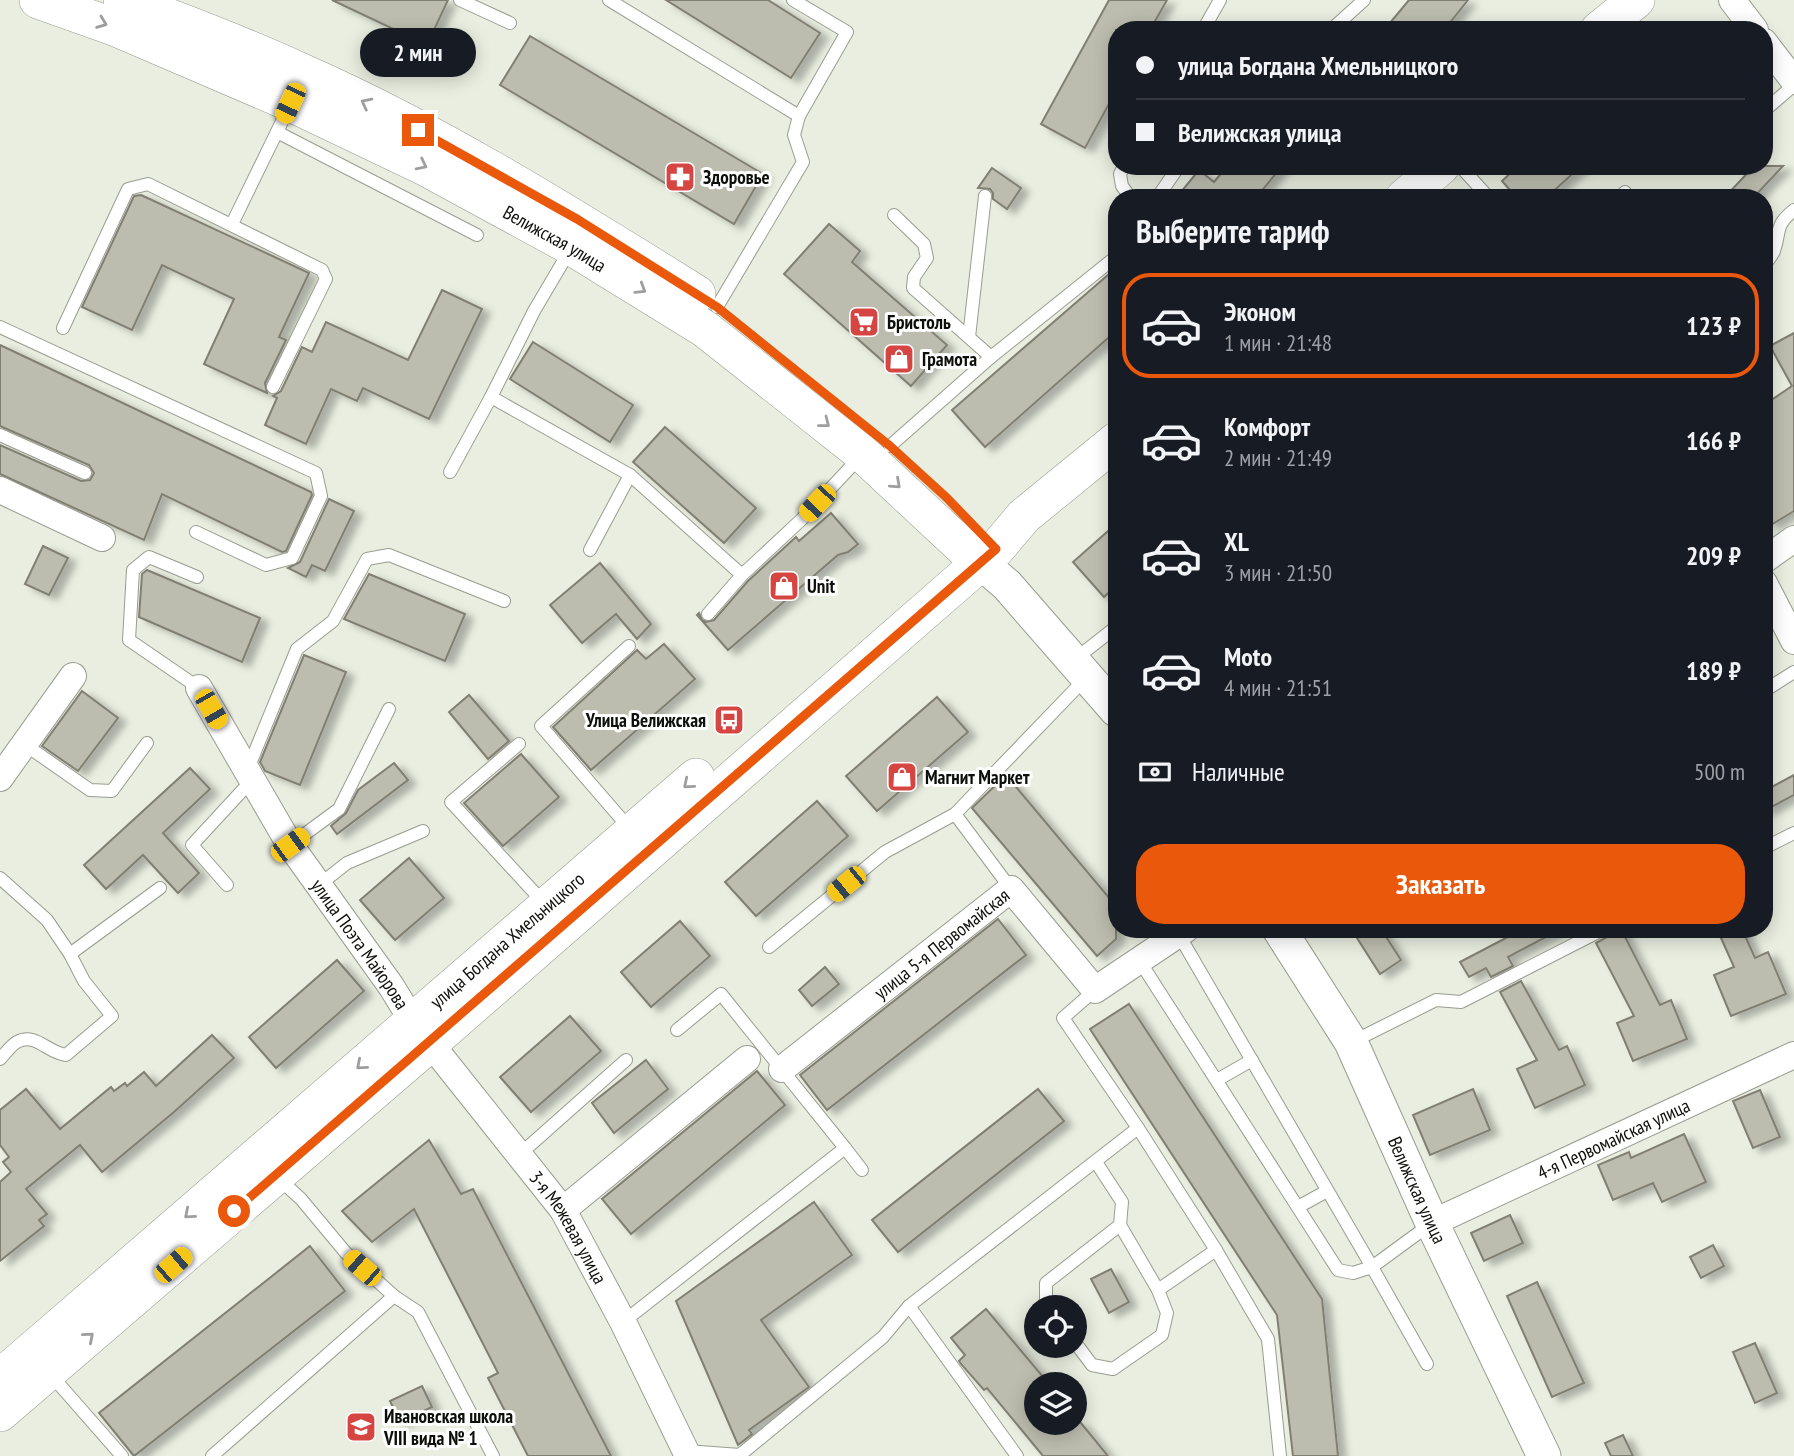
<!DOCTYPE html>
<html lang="ru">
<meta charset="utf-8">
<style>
:root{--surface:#171b24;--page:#242831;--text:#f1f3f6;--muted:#9ea1a6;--line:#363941;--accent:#ea580c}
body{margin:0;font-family:"PT Sans Narrow",sans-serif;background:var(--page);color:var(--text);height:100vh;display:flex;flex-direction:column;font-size:26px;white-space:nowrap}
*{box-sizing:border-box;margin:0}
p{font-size:23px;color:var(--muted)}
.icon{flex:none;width:38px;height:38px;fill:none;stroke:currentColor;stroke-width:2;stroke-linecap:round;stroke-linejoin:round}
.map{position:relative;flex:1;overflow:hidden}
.sheet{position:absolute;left:1108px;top:189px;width:665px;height:749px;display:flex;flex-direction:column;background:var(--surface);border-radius:28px;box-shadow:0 4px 18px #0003}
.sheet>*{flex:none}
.banner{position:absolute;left:1108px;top:21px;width:665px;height:154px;border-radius:28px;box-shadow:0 4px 18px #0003;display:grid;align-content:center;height:154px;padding:0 28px;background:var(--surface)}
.controls{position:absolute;left:1024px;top:1295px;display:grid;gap:14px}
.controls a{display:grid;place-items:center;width:63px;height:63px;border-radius:50%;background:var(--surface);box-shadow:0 4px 18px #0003;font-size:35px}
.end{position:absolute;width:32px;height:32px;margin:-16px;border:9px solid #ea580c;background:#fff;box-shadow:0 0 0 4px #fff}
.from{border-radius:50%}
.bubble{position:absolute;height:49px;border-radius:24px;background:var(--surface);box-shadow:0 4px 18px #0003;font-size:23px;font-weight:800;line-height:49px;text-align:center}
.car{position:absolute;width:21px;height:42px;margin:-21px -10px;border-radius:9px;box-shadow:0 0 5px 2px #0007;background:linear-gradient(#f5c518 24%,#345 0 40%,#f5c518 0 76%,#345 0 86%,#f5c518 0)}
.banner b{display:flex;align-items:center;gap:24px;height:66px;font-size:26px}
.banner b+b{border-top:2px solid var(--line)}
.banner i{width:18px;height:18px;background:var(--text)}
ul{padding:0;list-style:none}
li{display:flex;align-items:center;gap:21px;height:105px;margin:0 14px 10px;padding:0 14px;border:4px solid transparent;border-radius:28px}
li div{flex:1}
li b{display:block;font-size:26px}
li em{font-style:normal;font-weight:800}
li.current{border-color:var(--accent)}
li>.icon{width:63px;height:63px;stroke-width:1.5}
h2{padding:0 28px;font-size:32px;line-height:84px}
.pay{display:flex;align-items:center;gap:18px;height:77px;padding:0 28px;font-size:26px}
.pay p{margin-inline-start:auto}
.cta{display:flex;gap:14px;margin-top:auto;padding:14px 28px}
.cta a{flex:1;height:80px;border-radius:28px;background:var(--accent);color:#fff;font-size:28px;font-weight:800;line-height:80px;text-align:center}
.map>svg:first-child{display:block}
.building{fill:#bdbdaf;stroke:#807f72;stroke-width:2;filter:url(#shadow)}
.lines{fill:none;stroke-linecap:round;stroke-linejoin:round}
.service-casing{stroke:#989d90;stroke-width:14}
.minor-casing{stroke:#989d90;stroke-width:28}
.tertiary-casing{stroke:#989d90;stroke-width:35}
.secondary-casing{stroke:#989d90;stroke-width:38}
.service{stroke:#fff;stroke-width:12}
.minor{stroke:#fff;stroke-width:26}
.tertiary{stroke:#fff;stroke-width:33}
.secondary{stroke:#fff;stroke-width:37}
.oneway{stroke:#9e9f9d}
.route{stroke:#ea580c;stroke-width:9}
.labels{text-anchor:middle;stroke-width:6;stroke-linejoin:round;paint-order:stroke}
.poi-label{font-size:19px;font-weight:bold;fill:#0d0f0a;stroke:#fff;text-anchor:start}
.street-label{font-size:19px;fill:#0d0f0a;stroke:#fff}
</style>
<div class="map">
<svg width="1794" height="1456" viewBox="0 0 1794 1456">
<defs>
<filter id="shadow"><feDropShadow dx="8" dy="4.5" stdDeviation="3.5" flood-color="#0004"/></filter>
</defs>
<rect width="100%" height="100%" fill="#e9eee0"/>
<!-- building -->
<g class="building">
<path d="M332 0H448L427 45Z"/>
<path d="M666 0H768L820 33 791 78Z"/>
<path d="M1109 0H1167L1150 30H1116V91L1085 148 1041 124Z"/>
<path d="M1409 0H1468L1444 30H1384Z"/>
<path d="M530 36 763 174 734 224 500 85Z"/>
<path d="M1227 166H1282L1256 198H1176L1199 170 1214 182Z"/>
<path d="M1518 166H1581L1546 198H1517L1502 181Z"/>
<path d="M1754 166H1783L1753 198H1724Z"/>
<path d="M992 168 1021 188 1007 209 993 199V193L990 189 978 188Z"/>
<path d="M141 195 309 273 279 337 286 340 265 383 267 393 204 364 234 299 162 265 132 330 82 307 134 196Z"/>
<path d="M829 224 860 251 852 262 947 345 911 386 784 274Z"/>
<path d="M1116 268V331L985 447 952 410Z"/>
<path d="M442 290 482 309 429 419 363 388 357 401 331 389 306 444 265 425 277 398 273 396 281 391 302 347 312 352 326 322 408 360Z"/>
<path d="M1794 333V511L1771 525 1764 514V405L1792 386 1770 346Z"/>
<path d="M533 342 633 405 610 442 510 379Z"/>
<path d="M0 345 311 492 312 495 286 551 282 552 162 494 144 540 0 474V445L81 481 90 480 94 473 89 465 0 426Z"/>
<path d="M665 427 756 508 724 543 633 462Z"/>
<path d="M329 499 354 511 325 571 312 565 306 577 288 568 300 562Z"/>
<path d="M831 513 858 544 848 552 838 555 728 650 697 615 699 613 702 620 706 622 714 620 748 581 796 537 799 541Z"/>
<path d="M1116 524V586L1104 597 1073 562Z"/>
<path d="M43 546 68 558 49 595 25 584Z"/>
<path d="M600 563 651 624 637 639 616 614 582 643 550 605Z"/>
<path d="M147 570 260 618 242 662 139 617 142 574Z"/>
<path d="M369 574 465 614 445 661 344 619Z"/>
<path d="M664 644 695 679 591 770 553 727 637 650 646 659Z"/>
<path d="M304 655 346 672 300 785 265 771 260 762Z"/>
<path d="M82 691 118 718 78 771 42 746Z"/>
<path d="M469 695 509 741 488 759 449 712Z"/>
<path d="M937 697 968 732 877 811 846 776Z"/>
<path d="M521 754 559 797 503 846 464 803Z"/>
<path d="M394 763 408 780 337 834 331 826 346 813 358 790Z"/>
<path d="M190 768 210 789 163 833 199 873 178 893 143 855 106 889 84 865Z"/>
<path d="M1006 775 1116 906V939L1097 956 972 808Z"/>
<path d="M1794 775V795L1764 811V791Z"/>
<path d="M817 801 848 836 756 916 725 882Z"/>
<path d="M409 858 444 898 395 940 360 900Z"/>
<path d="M998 919 1026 955 827 1110 800 1075Z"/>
<path d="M680 921 710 956 651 1007 621 972Z"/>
<path d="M1370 929H1381L1401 960 1380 974 1357 938Z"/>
<path d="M1523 929H1561L1508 957 1513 966 1491 977 1486 968 1469 977 1460 962Z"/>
<path d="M1613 929H1621L1660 1005 1671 1000 1687 1039 1633 1061 1617 1023 1634 1016 1596 943 1609 936Z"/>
<path d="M1717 929H1742L1755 958 1768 952 1786 994 1731 1016 1714 975 1734 967Z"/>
<path d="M337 960 364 991 276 1068 249 1037Z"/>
<path d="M825 967 839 984 812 1006 799 990Z"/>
<path d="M1521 981 1559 1050 1567 1046 1585 1085 1535 1108 1517 1069 1537 1060 1500 992Z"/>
<path d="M1129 1004 1322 1299 1338 1456H1293L1277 1315 1090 1029Z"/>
<path d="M570 1016 601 1051 531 1112 500 1077Z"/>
<path d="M212 1035 234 1058 174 1112 102 1172 80 1145 26 1189 47 1214 39 1220 44 1226 0 1261V1182L11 1172 3 1162 9 1157 0 1145V1110L26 1089 60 1129 111 1087 114 1091 125 1083 127 1086 144 1072 156 1086Z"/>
<path d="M646 1060 668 1089 614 1133 592 1103Z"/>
<path d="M757 1071 785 1105 631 1234 602 1199Z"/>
<path d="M1038 1089 1064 1121 898 1252 872 1220Z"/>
<path d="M1473 1089 1490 1130 1430 1155 1413 1115Z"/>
<path d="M1760 1090 1780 1137 1753 1148 1733 1101Z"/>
<path d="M1684 1134 1706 1182 1662 1202 1653 1183 1613 1200 1598 1165 1629 1152 1631 1158Z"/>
<path d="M429 1140 461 1194 473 1189 611 1456H528L488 1378 498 1373 414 1209 372 1242 342 1211Z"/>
<path d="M814 1202 852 1255 761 1320 809 1387 749 1430 752 1434 738 1445 676 1301Z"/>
<path d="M1510 1215 1523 1243 1484 1261 1471 1233Z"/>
<path d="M1713 1245 1724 1266 1701 1278 1690 1257Z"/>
<path d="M310 1246 345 1291 134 1456 99 1413Z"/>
<path d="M1111 1269 1129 1302 1109 1313 1091 1279Z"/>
<path d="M1537 1282 1584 1383 1552 1397 1507 1296Z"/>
<path d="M986 1309 1049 1384H1036V1423H1081L1108 1456H1043L987 1388 984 1390 961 1364 959 1361 965 1355 951 1338Z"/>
<path d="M1755 1343 1777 1393 1755 1403 1733 1352Z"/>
<path d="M422 1386 432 1407 400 1422 390 1401Z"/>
<path d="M1623 1435 1633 1456H1611L1605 1443Z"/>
</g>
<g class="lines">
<!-- service casing -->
<g class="service-casing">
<g id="service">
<path d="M460 0 510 23"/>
<path d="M609 0 799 116"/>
<path d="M1203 30 1220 0"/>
<path d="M1331 30 1364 0"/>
<path d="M1764 111 1794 85"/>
<path d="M277 132 477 235"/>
<path d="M1124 166 1120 174 1122 186 1131 198"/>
<path d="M1460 166 1489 198"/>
<path d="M1157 198 1179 166"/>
<path d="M1619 198 1625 192"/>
<path d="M894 215 924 244 927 258 914 277 913 288 991 357"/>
<path d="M232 224 290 105"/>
<path d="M570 250 534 311 491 397 630 475 742 575"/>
<path d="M1764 266C1767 261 1772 256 1774 251 1781 231 1774 226 1794 210"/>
<path d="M717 307 803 162 794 135 799 116 847 32 793 0"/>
<path d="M0 327 316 473 321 496 292 558 266 565 196 532"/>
<path d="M63 328 128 189 148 184 322 270 326 279 273 387"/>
<path d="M969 337 985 196"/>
<path d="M0 435 85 473"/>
<path d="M890 446 991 357 1112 260"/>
<path d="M450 472 491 397"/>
<path d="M590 550 630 475"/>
<path d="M197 577 149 557 133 570 129 640 199 688"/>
<path d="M708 614 742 575 802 519 860 457"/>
<path d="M629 646 541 726 630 829"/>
<path d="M1074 660 1116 627"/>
<path d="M1764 691 1794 672"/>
<path d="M24 744 90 790 112 791 147 743"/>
<path d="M519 744 451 802 544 903"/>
<path d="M247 771 297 649 333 621 367 559 389 555 504 601"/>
<path d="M955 814 1011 889"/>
<path d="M290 845 339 809 389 709"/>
<path d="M1764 848 1794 833"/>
<path d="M0 878 47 920 70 954 84 981 112 1016 66 1055C48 1053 35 1032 17 1042 11 1045 5 1054 0 1059"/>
<path d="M227 885 192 845 252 780"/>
<path d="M319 885 347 863 423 831"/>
<path d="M1179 935 1372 1267 1432 1223"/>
<path d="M769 947 885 852 955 814 1085 679"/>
<path d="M70 954 160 888"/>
<path d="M1139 960 1338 1270 1353 1273 1372 1267 1427 1364"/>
<path d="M1095 990 1063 1018 1138 1128 1216 1250 1268 1339 1280 1456"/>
<path d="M1352 1042 1436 1000 1461 1002 1604 929"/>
<path d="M1217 1080 1252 1060"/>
<path d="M845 1148 862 1170"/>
<path d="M519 1155 626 1060"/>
<path d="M278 1178 301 1199 346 1253 394 1296 418 1312 493 1456"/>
<path d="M1298 1207 1327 1191"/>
<path d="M1120 1225 1158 1290"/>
<path d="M909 1306 1017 1456"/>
<path d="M1049 1307 1046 1303V1283L1120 1225 1122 1202 1096 1162"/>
<path d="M623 1322 845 1148 721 994 677 1030"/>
<path d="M1074 1341 1092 1365 1113 1369 1162 1335 1167 1313 1158 1290 1216 1250"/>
<path d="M51 1375 122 1456"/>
<path d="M686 1451 740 1455 883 1337 909 1306 1138 1128"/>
<path d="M212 1456 394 1296"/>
</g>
</g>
<!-- minor casing -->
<g class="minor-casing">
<g id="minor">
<path d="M1732 0 1755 30"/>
<path d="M1764 42 1794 81"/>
<path d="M0 490 102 538"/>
<path d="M1764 560 1794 539"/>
<path d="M1764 583 1794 641"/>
<path id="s1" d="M199 688 290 845 391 986 412 1020"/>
<path d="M0 778 73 676"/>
<path id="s2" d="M430 1043 563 1210 623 1322 688 1456"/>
<path id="s3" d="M782 1069 1011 889 1095 990 1186 929"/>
<path d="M563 1210 747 1059"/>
<path id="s4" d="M1432 1223 1794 1055"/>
</g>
</g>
<!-- tertiary casing -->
<g class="tertiary-casing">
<g id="tertiary">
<path d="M965 549 1007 585 1116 710"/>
<path id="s5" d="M1279 929 1351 1042 1432 1223 1544 1456"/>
</g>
</g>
<!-- secondary casing -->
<g class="secondary-casing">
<g id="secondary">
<path id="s6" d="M38 0 114 27 291 103 425 167 572 247 705 329 863 454 965 549"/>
<path d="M122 0C183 22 245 46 304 73 442 134 570 215 697 294"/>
<path d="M1599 30 1636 0"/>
<path d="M1404 198 1441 166"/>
<path id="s7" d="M0 1378 696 777"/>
<path d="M0 1413 430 1043 996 549 1024 516 1116 441"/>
</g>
</g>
<!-- service -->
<use href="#service" class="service"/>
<!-- minor -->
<use href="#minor" class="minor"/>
<!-- tertiary -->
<use href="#tertiary" class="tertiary"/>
<!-- secondary -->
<use href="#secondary" class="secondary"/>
</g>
<!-- one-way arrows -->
<defs><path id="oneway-chevron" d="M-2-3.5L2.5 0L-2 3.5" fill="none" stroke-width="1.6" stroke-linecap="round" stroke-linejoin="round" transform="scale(1.75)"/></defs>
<g class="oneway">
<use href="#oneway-chevron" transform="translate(102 23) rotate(21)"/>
<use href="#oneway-chevron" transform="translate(366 103) rotate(-153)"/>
<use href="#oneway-chevron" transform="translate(422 165) rotate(27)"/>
<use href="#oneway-chevron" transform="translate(641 289) rotate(32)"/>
<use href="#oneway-chevron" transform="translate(825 423) rotate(38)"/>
<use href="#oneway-chevron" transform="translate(896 484) rotate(42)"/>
<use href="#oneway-chevron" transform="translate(688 784) rotate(140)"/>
<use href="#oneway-chevron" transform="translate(361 1065) rotate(139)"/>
<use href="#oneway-chevron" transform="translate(189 1214) rotate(139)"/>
<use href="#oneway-chevron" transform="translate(89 1337) rotate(-41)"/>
</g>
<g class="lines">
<!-- route -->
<path class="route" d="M234 1211 996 549 947 498 890 446 717 307 577 219 418 130"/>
</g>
<!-- icons -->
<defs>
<g id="pharmacy-square" transform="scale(1.575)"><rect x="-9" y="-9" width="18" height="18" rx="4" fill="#d54643" stroke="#fff"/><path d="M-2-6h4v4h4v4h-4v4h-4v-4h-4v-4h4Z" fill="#fff"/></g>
<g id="supermarket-square" transform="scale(1.575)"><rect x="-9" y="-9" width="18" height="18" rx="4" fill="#d54643" stroke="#fff"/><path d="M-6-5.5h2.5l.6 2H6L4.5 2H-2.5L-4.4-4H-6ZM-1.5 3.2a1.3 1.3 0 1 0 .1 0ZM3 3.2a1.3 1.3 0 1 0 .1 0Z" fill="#fff"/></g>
<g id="shop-square" transform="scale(1.575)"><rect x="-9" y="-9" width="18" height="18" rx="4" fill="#d54643" stroke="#fff"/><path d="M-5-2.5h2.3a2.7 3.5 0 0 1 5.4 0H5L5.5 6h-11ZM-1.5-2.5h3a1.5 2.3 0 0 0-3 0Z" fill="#fff"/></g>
<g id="bus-square" transform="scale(1.575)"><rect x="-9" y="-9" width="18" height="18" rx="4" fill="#d54643" stroke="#fff"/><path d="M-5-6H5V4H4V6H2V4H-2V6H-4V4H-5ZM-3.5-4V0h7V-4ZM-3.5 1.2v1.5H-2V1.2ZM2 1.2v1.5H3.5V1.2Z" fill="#fff"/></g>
<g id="school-square" transform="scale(1.575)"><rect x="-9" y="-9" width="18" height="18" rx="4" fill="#d54643" stroke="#fff"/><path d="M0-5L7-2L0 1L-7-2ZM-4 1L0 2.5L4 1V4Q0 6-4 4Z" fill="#fff"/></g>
</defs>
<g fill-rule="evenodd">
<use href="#pharmacy-square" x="680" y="177"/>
<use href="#supermarket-square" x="864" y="322"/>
<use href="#shop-square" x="899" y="359"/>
<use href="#shop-square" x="784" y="586"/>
<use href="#bus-square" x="729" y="720"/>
<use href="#shop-square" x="902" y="777"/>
<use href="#school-square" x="361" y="1427"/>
</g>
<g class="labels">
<!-- poi labels -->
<g class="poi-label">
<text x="703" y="184">Здоровье</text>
<text x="887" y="329">Бристоль</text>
<text x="922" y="366">Грамота</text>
<text x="807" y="593">Unit</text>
<text x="706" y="727" text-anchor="end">Улица Велижская</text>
<text x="925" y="784">Магнит Маркет</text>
<text x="384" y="1423">Ивановская школа<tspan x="384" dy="22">VIII вида № 1</tspan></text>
</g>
<!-- street labels -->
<g class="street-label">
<text dy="7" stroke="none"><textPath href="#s6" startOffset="570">Велижская улица</textPath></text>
<text dy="7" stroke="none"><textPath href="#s7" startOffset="670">улица Богдана Хмельницкого</textPath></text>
<text dy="7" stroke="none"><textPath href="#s1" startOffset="303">улица Поэта Майорова</textPath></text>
<text dy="7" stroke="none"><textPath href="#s3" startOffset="203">улица 5-я Первомайская</textPath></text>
<text dy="7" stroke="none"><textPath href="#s4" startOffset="200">4-я Первомайская улица</textPath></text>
<text dy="7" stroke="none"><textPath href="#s5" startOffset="296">Велижская улица</textPath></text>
<text dy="7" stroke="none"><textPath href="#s2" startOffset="231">3-я Межевая улица</textPath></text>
</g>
</g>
</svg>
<div class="controls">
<a><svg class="icon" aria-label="locate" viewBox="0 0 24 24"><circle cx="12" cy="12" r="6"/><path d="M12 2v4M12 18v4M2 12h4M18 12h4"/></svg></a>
<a><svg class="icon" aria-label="layers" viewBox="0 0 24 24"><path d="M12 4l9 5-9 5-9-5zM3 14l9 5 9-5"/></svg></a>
</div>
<i class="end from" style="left:234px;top:1211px"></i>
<i class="end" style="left:418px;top:130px"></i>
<div class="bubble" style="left:360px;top:28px;width:116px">2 мин</div>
<i class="car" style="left:290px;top:103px;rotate:205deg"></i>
<i class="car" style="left:817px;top:503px;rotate:223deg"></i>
<i class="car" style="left:211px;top:709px;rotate:150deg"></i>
<i class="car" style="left:290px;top:845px;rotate:54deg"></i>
<i class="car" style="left:846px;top:884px;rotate:231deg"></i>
<i class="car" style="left:173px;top:1265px;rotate:49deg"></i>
<i class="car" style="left:362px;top:1268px;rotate:311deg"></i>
<div class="banner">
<b><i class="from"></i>улица Богдана Хмельницкого</b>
<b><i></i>Велижская улица</b>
</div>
<section class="sheet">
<h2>Выберите тариф</h2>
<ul>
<li class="current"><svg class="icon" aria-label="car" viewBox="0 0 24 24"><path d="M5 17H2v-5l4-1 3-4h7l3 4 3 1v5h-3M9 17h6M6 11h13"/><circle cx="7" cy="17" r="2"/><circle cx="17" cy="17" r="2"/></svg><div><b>Эконом</b><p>1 мин · 21:48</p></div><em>123 ₽</em></li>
<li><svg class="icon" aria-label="car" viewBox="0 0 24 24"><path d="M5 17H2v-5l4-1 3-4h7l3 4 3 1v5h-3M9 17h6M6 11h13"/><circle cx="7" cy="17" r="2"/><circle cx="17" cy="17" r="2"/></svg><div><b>Комфорт</b><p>2 мин · 21:49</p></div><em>166 ₽</em></li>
<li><svg class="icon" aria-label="car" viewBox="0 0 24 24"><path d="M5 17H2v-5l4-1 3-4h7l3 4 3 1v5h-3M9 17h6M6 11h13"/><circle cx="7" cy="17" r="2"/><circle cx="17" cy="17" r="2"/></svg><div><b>XL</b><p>3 мин · 21:50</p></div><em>209 ₽</em></li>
<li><svg class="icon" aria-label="car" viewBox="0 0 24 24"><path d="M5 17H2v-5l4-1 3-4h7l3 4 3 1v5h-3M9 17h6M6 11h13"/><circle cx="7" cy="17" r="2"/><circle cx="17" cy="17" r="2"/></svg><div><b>Moto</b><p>4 мин · 21:51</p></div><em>189 ₽</em></li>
</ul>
<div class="pay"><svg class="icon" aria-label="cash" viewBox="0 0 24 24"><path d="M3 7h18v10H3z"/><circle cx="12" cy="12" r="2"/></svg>Наличные<p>500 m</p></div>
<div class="cta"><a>Заказать</a></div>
</section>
</div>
